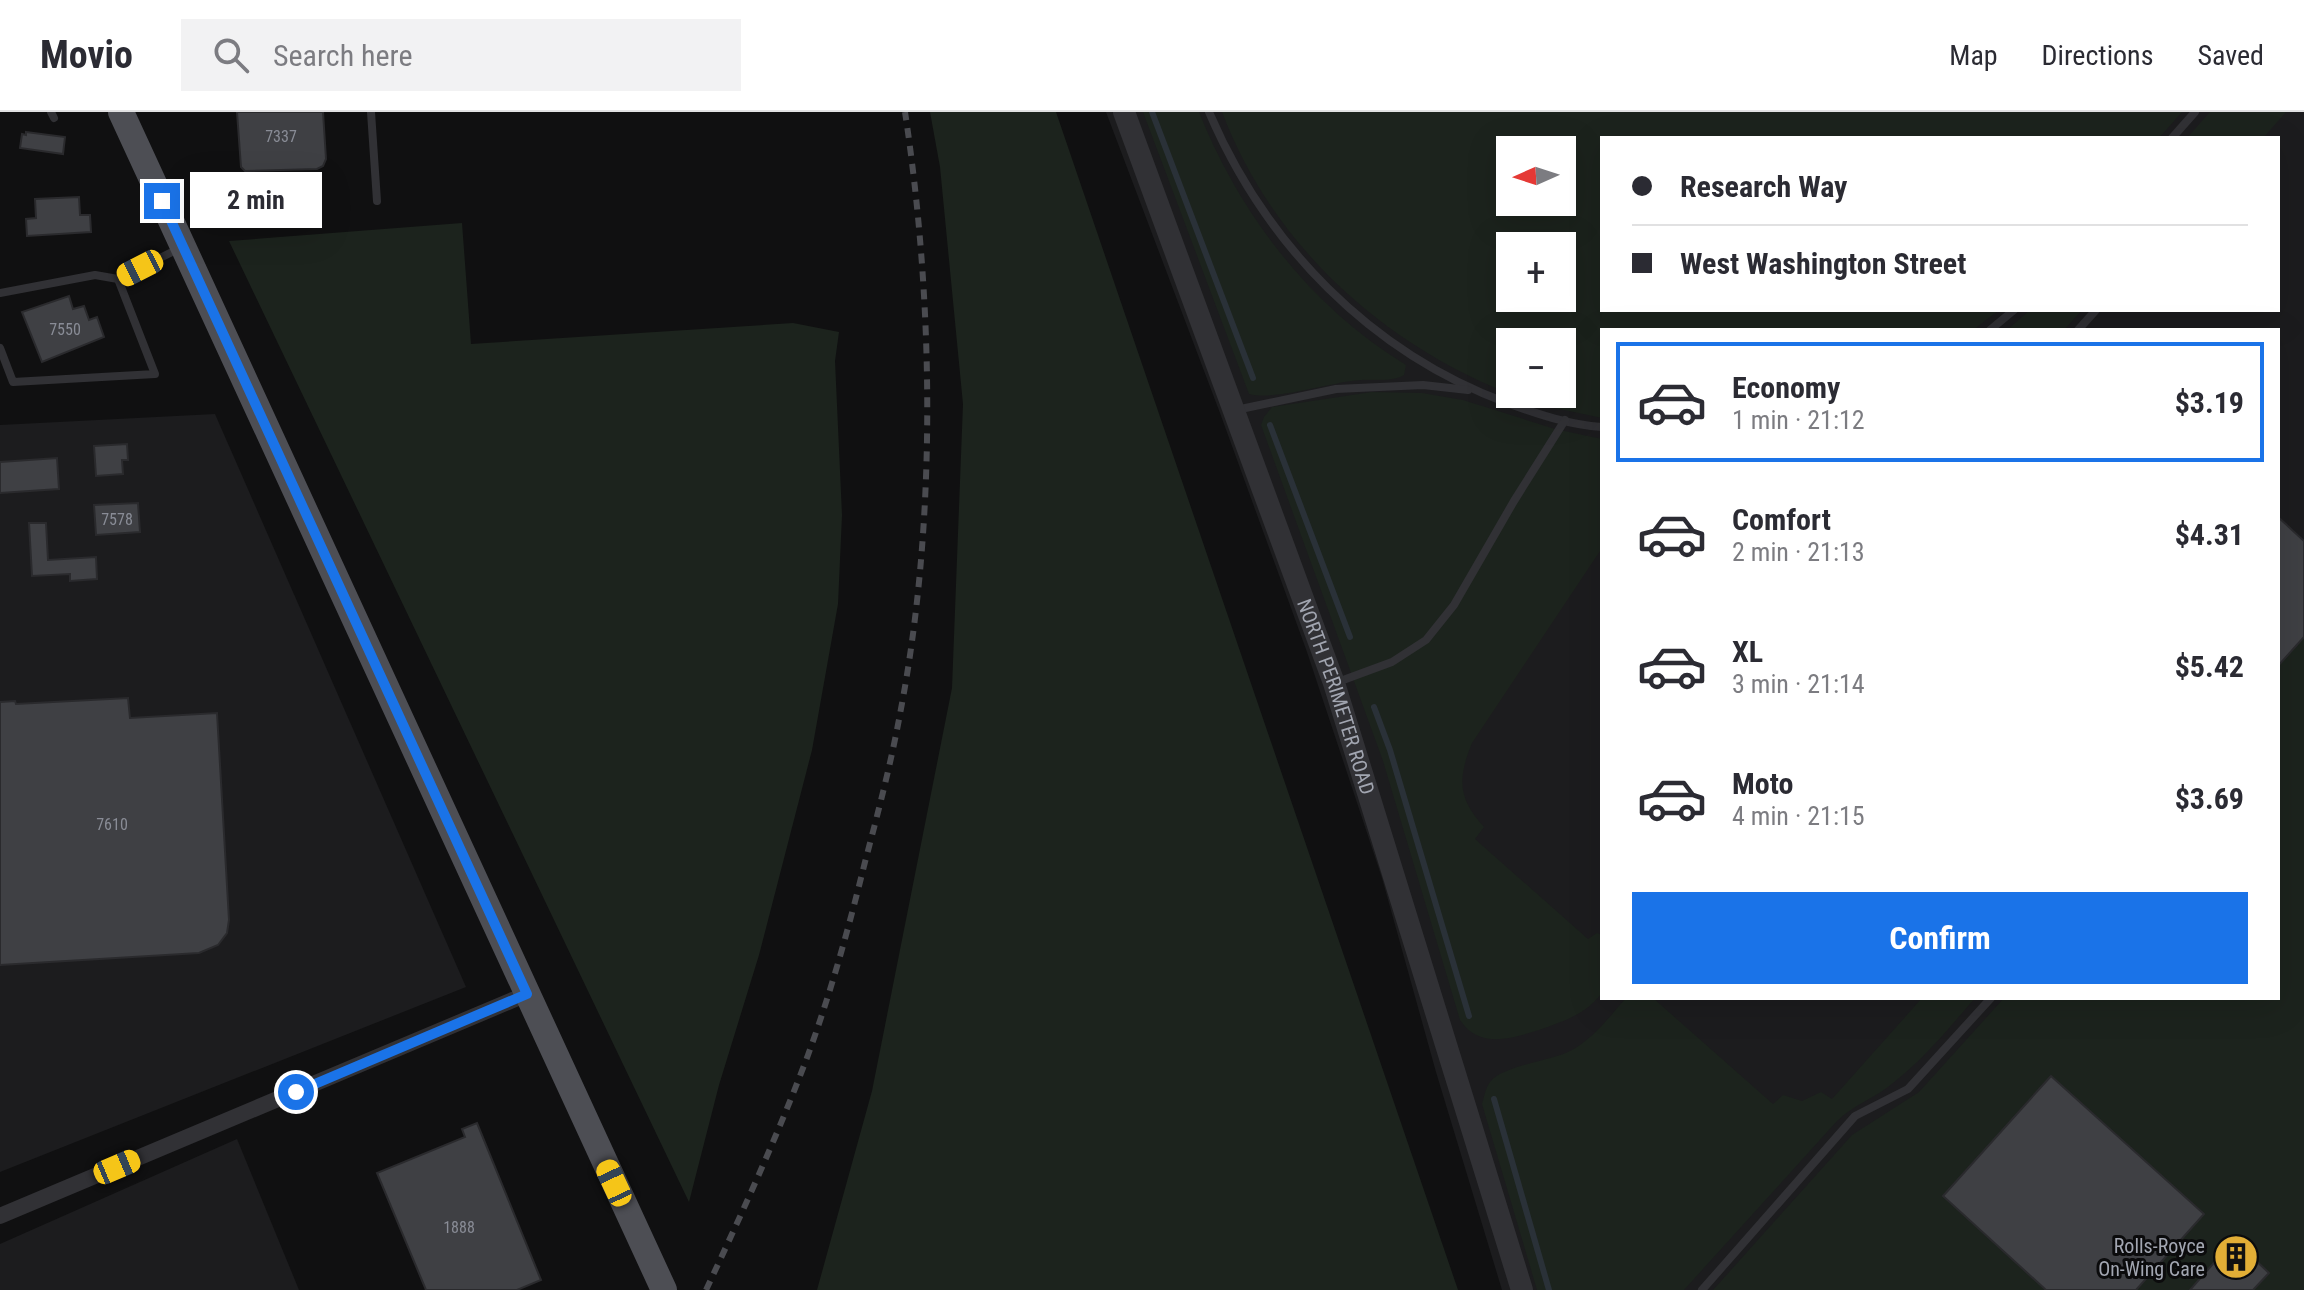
<!DOCTYPE html>
<meta charset="utf-8">
<style>
:root{--surface:#fff;--page:#f2f2f3;--text:#2b2b33;--muted:#7c7c81;--line:#e1e1e2;--accent:#1a73e8}
body{margin:0;font-family:"Roboto Condensed",sans-serif;background:var(--page);color:var(--text);height:100vh;display:flex;flex-direction:column;font-size:30px;white-space:nowrap}
*{box-sizing:border-box;margin:0}
p{font-size:26px;color:var(--muted)}
.icon{flex:none;width:44px;height:44px;fill:none;stroke:currentColor;stroke-width:2;stroke-linecap:round;stroke-linejoin:round}
.map{position:relative;flex:1;overflow:hidden}
.sheet{position:absolute;left:1600px;top:216px;width:680px;height:672px;display:flex;flex-direction:column;background:var(--surface);border-radius:0px;box-shadow:0 8px 32px #0002}
.sheet>*{flex:none}
.banner{position:absolute;left:1600px;top:24px;width:680px;height:176px;border-radius:0px;box-shadow:0 8px 32px #0002;display:grid;align-content:center;height:176px;padding:0 32px;background:var(--surface)}
.needle{width:52px;rotate:267deg}
.fabs{position:absolute;left:1496px;top:24px;display:grid;gap:16px}
.fabs a{display:grid;place-items:center;width:80px;height:80px;border-radius:0px;background:var(--surface);box-shadow:0 8px 32px #0002;font-size:40px}
.end{position:absolute;width:36px;height:36px;margin:-18px;border:10px solid #1a73e8;background:#fff;box-shadow:0 0 0 4px #fff}
.from{border-radius:50%}
.bubble{position:absolute;height:56px;border-radius:0px;background:var(--surface);box-shadow:0 8px 32px #0002;font-size:26px;font-weight:700;line-height:56px;text-align:center}
.car{position:absolute;width:24px;height:48px;margin:-24px -12px;border-radius:10px;box-shadow:0 0 6px 2px #0007;background:linear-gradient(#f5c518 24%,#345 0 40%,#f5c518 0 76%,#345 0 86%,#f5c518 0)}
.banner b{display:flex;align-items:center;gap:28px;height:76px;font-size:30px}
.banner b+b{border-top:2px solid var(--line)}
.banner i{width:20px;height:20px;background:var(--text)}
ul{padding:14px 0 0;list-style:none}
li{display:flex;align-items:center;gap:24px;height:120px;margin:0 16px 12px;padding:0 16px;border:4px solid transparent;border-radius:0px}
li div{flex:1}
li b{display:block;font-size:30px}
li em{font-style:normal;font-weight:700}
li.current{border-color:var(--accent)}
li>.icon{width:72px;height:72px;stroke-width:1.5}
.primary-button{display:flex;gap:16px;margin-top:auto;padding:16px 32px}
.primary-button a{flex:1;height:92px;border-radius:0px;background:var(--accent);color:#fff;font-size:32px;font-weight:700;line-height:92px;text-align:center}
header{display:flex;align-items:center;gap:48px;box-sizing:border-box;height:112px;padding:0 40px;background:var(--surface);border-bottom:2px solid var(--line)}
header strong{font-size:38px}
nav{display:flex;gap:44px;margin-inline-start:auto;font-size:28px}
.search{width:560px;height:72px;background:var(--page);display:flex;align-items:center;gap:20px;box-sizing:border-box;padding:0 28px;border-radius:0px;color:var(--muted);font-size:30px}
.map>svg:first-child{display:block}
.built{fill:#1c1c1e;fill-rule:evenodd}
.green{fill:#1c231d;fill-rule:evenodd}
.lines{fill:none;stroke-linecap:round;stroke-linejoin:round}
.stream{stroke:#2a3138;stroke-width:6}
.building{fill:#3f4044;stroke:#2a2a2d;stroke-width:2}
.service{stroke:#313135;stroke-width:8}
.minor{stroke:#313135;stroke-width:16}
.tertiary{stroke:#313135;stroke-width:22}
.primary{stroke:#4d4e54;stroke-width:26}
.rail{stroke:#4a4b50;stroke-width:6;stroke-dasharray:10 8;stroke-linecap:butt}
.route{stroke:#1a73e8;stroke-width:10}
.labels{text-anchor:middle;stroke-width:6;stroke-linejoin:round;paint-order:stroke}
.number-label{font-size:16px;fill:#898c96}
.street-label{font-size:20px;fill:#a2a6b1;stroke:#0b0b0c}
.poi-label{font-size:20px;fill:#a2a6b1;stroke:#0b0b0c;text-anchor:end}
</style>
<header>
<strong>Movio</strong>
<div class="search"><svg class="icon" aria-label="search" viewBox="0 0 24 24"><circle cx="10" cy="10" r="6"/><path d="M15 15l6 6"/></svg>Search here</div>
<nav><a>Map</a><a>Directions</a><a>Saved</a></nav>
</header>
<div class="map">
<svg width="2304" height="1178" viewBox="0 0 2304 1178">
<rect width="100%" height="100%" fill="#101011"/>
<!-- built -->
<g class="built">
<path d="M1106 0H2304V1178H1502L1436 960 1382 766 1307 540 1220 301ZM1602 26H2278V198H1602ZM1510 38H1562V90H1510ZM1510 134H1562V186H1510ZM1602 218H2278V886H1602ZM1510 230H1562V282H1510Z"/>
<path d="M215 302 466 875 0 1060V313Z"/>
<path d="M237 1027 299 1178H0V1132Z"/>
</g>
<!-- green -->
<g class="green">
<path d="M930 0H1056L1458 1178H817L872 979 952 576 963 292 940 55Z"/>
<path d="M1143 0H1199C1240 103 1311 195 1406 253L1404 263C1393 270 1375 267 1361 268 1330 270 1276 289 1249 282Z"/>
<path d="M1222 0H2182L2159 26H1602V198H1999L1973 218H1602V306L1550 295 1511 282H1562V230H1510V282C1381 231 1272 132 1222 0ZM1562 38V90H1510V38ZM1510 134H1562V186H1510Z"/>
<path d="M2210 0H2286L2263 26H2187Z"/>
<path d="M462 111 471 232 793 211 839 220 835 249 842 403 838 492 812 638 759 843 719 973 689 1090 229 129Z"/>
<path d="M2030 198H2082L2064 218H2007Z"/>
<path d="M1372 280 1422 281 1463 288 1555 317 1602 327V436L1472 631C1458 666 1457 686 1484 715L1475 727 1588 827 1597 821 1602 823V881C1585 903 1564 909 1539 918 1511 927 1479 937 1460 908L1383 649 1261 313 1264 305 1272 295Z"/>
<path d="M2304 525V1178H1713L1852 1023 1919 980 2004 886H2278V554Z"/>
<path d="M1626 886H1653L1773 992 1783 983 1802 989 1821 980 1832 987 1922 886H1975C1949 916 1924 947 1893 971 1874 987 1856 991 1837 1009L1684 1178H1537L1482 992C1484 986 1485 977 1490 970 1504 952 1551 950 1572 938 1594 926 1610 904 1626 886Z"/>
</g>
<g class="lines">
<!-- stream -->
<g class="stream">
<path d="M1152 0 1253 266"/>
<path d="M1270 313 1350 525"/>
<path d="M1374 595 1390 638 1469 904"/>
<path d="M1494 987 1549 1178"/>
</g>
</g>
<!-- building -->
<g class="building">
<path d="M237 0H323L326 47 323 54 317 57 245 59 241 55Z"/>
<path d="M26 20 65 25 63 42 20 36 22 22 26 23Z"/>
<path d="M79 85 80 103H90L91 120 27 124 26 107 36 106 35 87Z"/>
<path d="M69 184 73 197 84 194 89 208 97 205 104 225 42 250 22 200Z"/>
<path d="M127 332 128 348H122L123 362 96 364 94 334Z"/>
<path d="M57 346 59 377 0 381V350Z"/>
<path d="M138 391 140 420 96 423 94 393Z"/>
<path d="M2278 405 2304 429V525L2278 554Z"/>
<path d="M29 411H46L48 448 96 445 97 467 70 469V462L32 464Z"/>
<path d="M128 586 130 606 217 601 229 808 227 821 218 833 199 841 0 853V590L15 589 16 592Z"/>
<path d="M2051 964 2204 1102 2136 1178H2046L1943 1084Z"/>
<path d="M477 1011 541 1168 517 1178H426L377 1061 465 1025 462 1017Z"/>
<path d="M2234 1128 2269 1161 2253 1178H2190Z"/>
</g>
<g class="lines">
<!-- service -->
<g class="service">
<path d="M51 0 54 6"/>
<path d="M371 0 377 89"/>
<path d="M1209 0C1266 133 1370 240 1507 291 1537 302 1570 313 1602 315"/>
<path d="M2172 26 2195 0"/>
<path d="M0 181 95 163 118 167 178 137"/>
<path d="M1990 218 2014 198"/>
<path d="M2078 218 2096 198"/>
<path d="M0 236 13 270 155 262 118 167"/>
<path d="M1236 298 1336 277 1423 273 1468 278"/>
<path d="M1335 571 1392 550 1426 528 1454 493 1514 389 1565 308"/>
<path d="M1702 1178 1855 1004 1908 977 1991 886"/>
</g>
<!-- minor -->
<path class="minor" d="M0 1104 527 882"/>
<!-- tertiary -->
<path class="tertiary" id="s1" d="M1124 0 1334 571 1522 1178"/>
<!-- primary -->
<path class="primary" d="M121 0 664 1178"/>
<!-- rail -->
<path class="rail" d="M706 1178C742 1101 778 1023 808 943 831 880 849 815 865 750 878 701 891 651 900 602 937 411 934 191 905 0"/>
</g>
<g class="lines">
<!-- route -->
<path class="route" d="M162 89 527 882 296 980"/>
</g>
<!-- icons -->
<defs>
<g id="building-disc" transform="scale(2.3)"><circle r="9.5" fill="#e2ae36" stroke="#0b0b0c"/><path d="M-4-6H4V6H1V3H-1V6H-4ZM-2.5-4.3h1.7v1.8h-1.7ZM.8-4.3h1.7v1.8H.8ZM-2.5-1h1.7V.8h-1.7ZM.8-1h1.7V.8H.8Z" fill="#111"/></g>
</defs>
<g fill-rule="evenodd">
<use href="#building-disc" x="2236" y="1145"/>
</g>
<g class="labels">
<!-- number labels -->
<g class="number-label">
<text x="281" y="30">7337</text>
<text x="65" y="223">7550</text>
<text x="117" y="413">7578</text>
<text x="112" y="718">7610</text>
<text x="459" y="1121">1888</text>
</g>
<!-- street labels -->
<g class="street-label">
<text dy="7" stroke="none"><textPath href="#s1" startOffset="622">NORTH PERIMETER ROAD</textPath></text>
</g>
<!-- poi labels -->
<g class="poi-label">
<text x="2205" y="1141">Rolls-Royce<tspan x="2205" dy="23">On-Wing Care</tspan></text>
</g>
</g>
</svg>
<div class="fabs">
<a><svg class="needle" viewBox="-14 -14 28 28"><path d="M0-13l5 13h-10z" fill="#e53935"/><path d="M0 13l5-13h-10z" fill="#7c7c81"/></svg></a>
<a>+</a>
<a>−</a>
</div>
<i class="end from" style="left:296px;top:980px"></i>
<i class="end" style="left:162px;top:89px"></i>
<div class="bubble" style="left:190px;top:60px;width:132px">2 min</div>
<i class="car" style="left:140px;top:156px;rotate:243deg"></i>
<i class="car" style="left:117px;top:1055px;rotate:67deg"></i>
<i class="car" style="left:614px;top:1071px;rotate:335deg"></i>
<div class="banner">
<b><i class="from"></i>Research Way</b>
<b><i></i>West Washington Street</b>
</div>
<section class="sheet">
<ul>
<li class="current"><svg class="icon" aria-label="car" viewBox="0 0 24 24"><path d="M5 17H2v-5l4-1 3-4h7l3 4 3 1v5h-3M9 17h6M6 11h13"/><circle cx="7" cy="17" r="2"/><circle cx="17" cy="17" r="2"/></svg><div><b>Economy</b><p>1 min · 21:12</p></div><em>$3.19</em></li>
<li><svg class="icon" aria-label="car" viewBox="0 0 24 24"><path d="M5 17H2v-5l4-1 3-4h7l3 4 3 1v5h-3M9 17h6M6 11h13"/><circle cx="7" cy="17" r="2"/><circle cx="17" cy="17" r="2"/></svg><div><b>Comfort</b><p>2 min · 21:13</p></div><em>$4.31</em></li>
<li><svg class="icon" aria-label="car" viewBox="0 0 24 24"><path d="M5 17H2v-5l4-1 3-4h7l3 4 3 1v5h-3M9 17h6M6 11h13"/><circle cx="7" cy="17" r="2"/><circle cx="17" cy="17" r="2"/></svg><div><b>XL</b><p>3 min · 21:14</p></div><em>$5.42</em></li>
<li><svg class="icon" aria-label="car" viewBox="0 0 24 24"><path d="M5 17H2v-5l4-1 3-4h7l3 4 3 1v5h-3M9 17h6M6 11h13"/><circle cx="7" cy="17" r="2"/><circle cx="17" cy="17" r="2"/></svg><div><b>Moto</b><p>4 min · 21:15</p></div><em>$3.69</em></li>
</ul>
<div class="primary-button"><a>Confirm</a></div>
</section>
</div>
